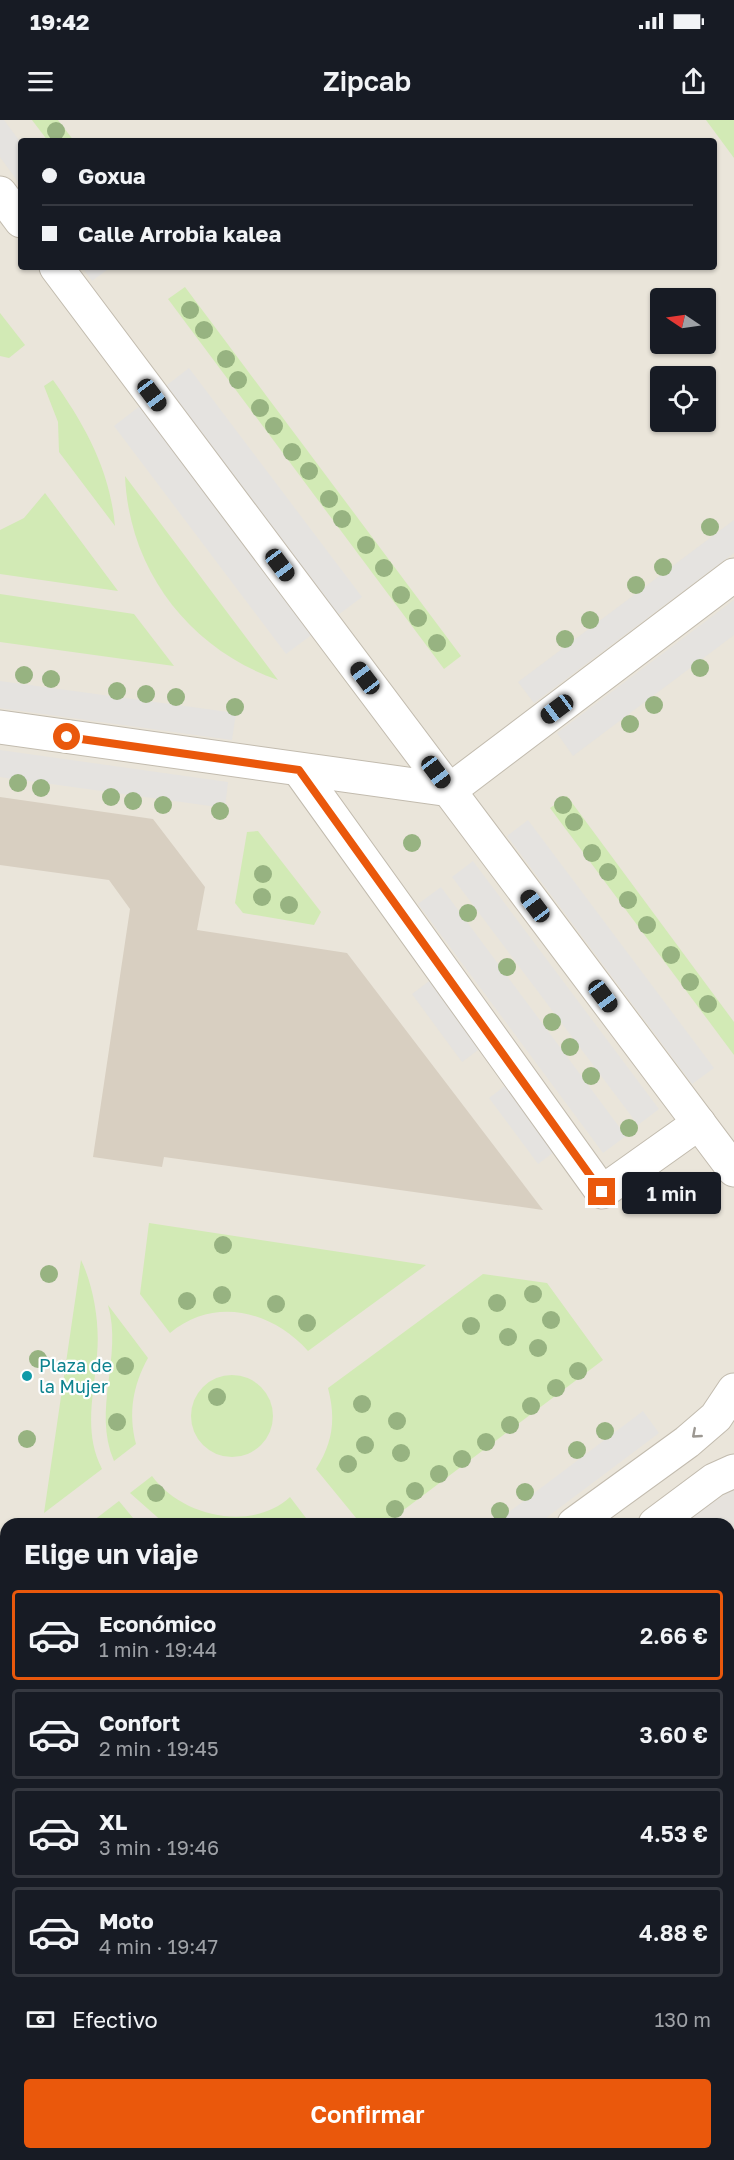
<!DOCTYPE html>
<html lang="es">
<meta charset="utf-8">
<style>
:root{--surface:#171b24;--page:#242831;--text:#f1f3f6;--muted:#9ea1a6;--line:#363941;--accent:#ea580c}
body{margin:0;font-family:"Golos Text",sans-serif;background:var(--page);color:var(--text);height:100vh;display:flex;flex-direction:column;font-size:22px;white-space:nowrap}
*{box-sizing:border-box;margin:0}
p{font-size:20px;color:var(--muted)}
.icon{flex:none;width:33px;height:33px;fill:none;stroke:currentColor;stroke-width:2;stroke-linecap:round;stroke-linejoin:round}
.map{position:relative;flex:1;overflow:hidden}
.side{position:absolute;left:0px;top:1398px;width:735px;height:642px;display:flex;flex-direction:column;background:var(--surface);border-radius:18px 18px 0 0;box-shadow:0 2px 4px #0004}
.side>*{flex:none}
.banner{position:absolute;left:18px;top:18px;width:699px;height:132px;border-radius:6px;box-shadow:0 2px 4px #0004;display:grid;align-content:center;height:132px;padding:0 24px;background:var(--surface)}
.needle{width:39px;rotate:283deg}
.tools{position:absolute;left:650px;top:168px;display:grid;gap:12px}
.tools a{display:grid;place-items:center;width:66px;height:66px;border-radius:6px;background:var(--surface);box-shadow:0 2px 4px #0004;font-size:30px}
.end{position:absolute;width:27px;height:27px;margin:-14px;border:8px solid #ea580c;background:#fff;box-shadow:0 0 0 3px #fff}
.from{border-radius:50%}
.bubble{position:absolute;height:42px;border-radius:6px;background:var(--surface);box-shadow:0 2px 4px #0004;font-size:20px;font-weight:600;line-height:42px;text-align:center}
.car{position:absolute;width:18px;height:36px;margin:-18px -9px;border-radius:8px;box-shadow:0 0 4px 2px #0007;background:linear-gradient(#222 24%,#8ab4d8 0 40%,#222 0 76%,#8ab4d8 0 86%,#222 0)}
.banner b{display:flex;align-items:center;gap:21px;height:57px;font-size:22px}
.banner b+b{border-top:2px solid var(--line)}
.banner i{width:15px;height:15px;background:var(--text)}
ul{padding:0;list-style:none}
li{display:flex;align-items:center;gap:18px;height:90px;margin:0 12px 9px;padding:0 12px;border:3px solid var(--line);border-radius:6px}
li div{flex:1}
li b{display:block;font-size:22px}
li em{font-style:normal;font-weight:600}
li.current{border-color:var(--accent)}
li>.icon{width:54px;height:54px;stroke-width:1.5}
h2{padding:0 24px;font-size:27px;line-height:72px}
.pay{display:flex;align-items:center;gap:15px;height:66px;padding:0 24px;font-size:22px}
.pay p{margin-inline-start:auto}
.action{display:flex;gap:12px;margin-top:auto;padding:12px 24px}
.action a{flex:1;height:69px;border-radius:6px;background:var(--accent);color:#fff;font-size:24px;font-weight:600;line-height:69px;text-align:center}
.status{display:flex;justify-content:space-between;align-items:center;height:42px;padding:0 30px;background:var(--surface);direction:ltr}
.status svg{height:16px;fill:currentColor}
header{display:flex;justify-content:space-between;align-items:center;height:78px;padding:0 24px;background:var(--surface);font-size:27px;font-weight:600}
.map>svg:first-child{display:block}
.residential{fill:#eae5da;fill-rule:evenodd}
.industrial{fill:#e6e2dd}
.green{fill:#d2eab5}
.parking{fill:#e5e3e0}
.building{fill:#d8cfc1}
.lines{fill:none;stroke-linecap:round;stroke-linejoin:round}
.service-casing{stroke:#c2bbae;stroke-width:23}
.pedestrian-casing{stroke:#c2bbae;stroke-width:34}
.minor-casing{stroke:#c2bbae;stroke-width:35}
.tertiary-casing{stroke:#c2bbae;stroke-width:35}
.service{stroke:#fff;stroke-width:21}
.pedestrian{stroke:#fff;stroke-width:32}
.minor{stroke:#fff;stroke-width:33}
.tertiary{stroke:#fff;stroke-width:33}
.tree{fill:#97b381}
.oneway{stroke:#9c9892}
.route{stroke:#ea580c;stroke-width:8}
.culture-dot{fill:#0f9aa8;stroke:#fff;stroke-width:2}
.labels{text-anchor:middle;stroke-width:4.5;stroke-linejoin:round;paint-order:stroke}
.culture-label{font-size:18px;fill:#0d838f;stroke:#fff;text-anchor:start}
</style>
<div class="status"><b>19:42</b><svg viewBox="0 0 49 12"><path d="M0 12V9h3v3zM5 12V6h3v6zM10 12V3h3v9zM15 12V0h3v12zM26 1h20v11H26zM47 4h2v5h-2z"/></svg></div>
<header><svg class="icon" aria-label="menu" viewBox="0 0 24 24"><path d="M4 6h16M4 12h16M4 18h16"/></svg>Zipcab<svg class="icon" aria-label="share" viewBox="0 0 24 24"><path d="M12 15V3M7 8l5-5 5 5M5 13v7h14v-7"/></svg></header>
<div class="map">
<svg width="734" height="2040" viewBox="0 0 734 2040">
<rect width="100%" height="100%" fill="#f6f3ec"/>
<!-- residential -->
<path class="residential" d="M0 0H734V1394L721 1404H6V1944L0 1948ZM21 21H714V147H21ZM660 178H705V224H660ZM660 256H705V302H660Z"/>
<!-- industrial -->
<path class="industrial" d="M734 1368V1935L729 1928V1404H682Z"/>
<!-- green -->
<g class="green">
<path d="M32 0H58L74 21H48Z"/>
<path d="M706 0H734V38Z"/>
<path d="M185 167 461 536 444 549 168 179Z"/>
<path d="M0 193 25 225 9 238 0 236Z"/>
<path d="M53 260C85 305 110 350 115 406L59 332 58 302 44 266Z"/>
<path d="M125 356 278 560C189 529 129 450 125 356Z"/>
<path d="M45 373 118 471 0 454V410L24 398Z"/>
<path d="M0 474 134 494 174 546 0 522Z"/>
<path d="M567 676 734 902V935L550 688Z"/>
<path d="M258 711 321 792 314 805 243 793 235 783 247 712Z"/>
<path d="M149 1103 426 1145 308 1231C272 1191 215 1176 170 1213L140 1174Z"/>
<path d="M81 1140C94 1167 100 1205 97 1235 94 1275 83 1312 102 1349L44 1393Z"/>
<path d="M483 1154 547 1163 603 1240 385 1404H361L316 1349C333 1322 336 1299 328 1268Z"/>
<path d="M108 1185 148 1238C133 1265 128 1293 136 1324L114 1341C92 1289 123 1237 108 1185Z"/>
<circle cx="232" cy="1296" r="41"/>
<path d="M152 1356C181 1396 251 1413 290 1377L306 1398 296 1404H165L130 1373Z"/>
<path d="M119 1381 138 1404H89Z"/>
<path d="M731 1406 734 1410V1485L729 1488Z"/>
<path d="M729 1928 734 1935V2040H580L579 2034H729Z"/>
</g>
<!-- parking -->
<g class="parking">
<path d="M0 0H4L21 23V66L0 37Z"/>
<path d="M82 147H111L92 161Z"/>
<path d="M189 248 362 477 286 534 114 306Z"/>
<path d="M734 400V433L534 583 518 562Z"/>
<path d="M734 480V515L573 636 557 613Z"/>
<path d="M0 561 236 593 232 620 0 588Z"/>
<path d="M0 630 228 662 225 688 0 657Z"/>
<path d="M528 700 714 948 692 964 507 716Z"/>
<path d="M473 741 659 989 638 1005 452 757Z"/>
<path d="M441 767 626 1016 603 1033 418 784Z"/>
<path d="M432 859 482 927 462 942 412 874Z"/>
<path d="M509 963 558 1029 538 1044 489 978Z"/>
<path d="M643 1291 659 1313 538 1404H493Z"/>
<path d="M0 1581 6 1582V1697L0 1702Z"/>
<path d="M6 1771V1803L0 1807V1775Z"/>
</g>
<!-- building -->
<g class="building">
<path d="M0 677 153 699 205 767 197 810 347 833 543 1090 164 1037 162 1047 93 1037 130 789 109 760 0 745Z"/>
<path d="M734 1779V1863L729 1857V1783Z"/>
</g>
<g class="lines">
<!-- service casing -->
<g class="service-casing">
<path id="service" d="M0 1645 6 1654"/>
</g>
<!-- pedestrian casing -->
<g class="pedestrian-casing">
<path id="pedestrian" d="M0 1514H6"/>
</g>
<!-- minor casing -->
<g class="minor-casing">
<g id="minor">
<path d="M299 650 602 1072 699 1003"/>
<path d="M450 670 734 455"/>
</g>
</g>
<!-- tertiary casing -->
<g class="tertiary-casing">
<g id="tertiary">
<path d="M0 73 21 101"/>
<path d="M56 147 734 1050"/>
<path d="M0 607 450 670"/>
<path d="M574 1404 687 1322 716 1297 734 1270"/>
<path d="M655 1404 714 1360 734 1351"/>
<path d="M0 1830 6 1826"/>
<path d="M0 1893 6 1888"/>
</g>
</g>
<!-- service -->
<use href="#service" class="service"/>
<!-- pedestrian -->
<use href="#pedestrian" class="pedestrian"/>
<!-- minor -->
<use href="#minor" class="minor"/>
<!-- tertiary -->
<use href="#tertiary" class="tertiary"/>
</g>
<!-- trees -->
<g class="tree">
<circle cx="56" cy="11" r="9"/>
<circle cx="190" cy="190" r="9"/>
<circle cx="204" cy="210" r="9"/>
<circle cx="226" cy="239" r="9"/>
<circle cx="238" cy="260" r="9"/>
<circle cx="260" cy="288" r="9"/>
<circle cx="274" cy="306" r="9"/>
<circle cx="292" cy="332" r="9"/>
<circle cx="309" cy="351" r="9"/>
<circle cx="329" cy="379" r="9"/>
<circle cx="342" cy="399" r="9"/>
<circle cx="710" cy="407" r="9"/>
<circle cx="366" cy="425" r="9"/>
<circle cx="663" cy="447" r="9"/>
<circle cx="384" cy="448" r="9"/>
<circle cx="636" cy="465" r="9"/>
<circle cx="401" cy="475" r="9"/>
<circle cx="418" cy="498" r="9"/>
<circle cx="590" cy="500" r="9"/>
<circle cx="565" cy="519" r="9"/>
<circle cx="437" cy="523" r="9"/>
<circle cx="700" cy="548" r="9"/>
<circle cx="24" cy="555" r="9"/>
<circle cx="51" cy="559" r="9"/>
<circle cx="117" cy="571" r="9"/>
<circle cx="146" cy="574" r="9"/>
<circle cx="176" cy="577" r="9"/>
<circle cx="654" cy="585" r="9"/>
<circle cx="235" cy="587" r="9"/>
<circle cx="630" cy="604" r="9"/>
<circle cx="18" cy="663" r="9"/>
<circle cx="41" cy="668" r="9"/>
<circle cx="111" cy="677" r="9"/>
<circle cx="133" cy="681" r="9"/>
<circle cx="163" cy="685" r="9"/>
<circle cx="563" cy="685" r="9"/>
<circle cx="220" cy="691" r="9"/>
<circle cx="574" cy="702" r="9"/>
<circle cx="412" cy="723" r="9"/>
<circle cx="592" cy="733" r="9"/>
<circle cx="608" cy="752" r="9"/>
<circle cx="263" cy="754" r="9"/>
<circle cx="262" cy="777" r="9"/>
<circle cx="628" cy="780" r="9"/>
<circle cx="289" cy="785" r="9"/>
<circle cx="468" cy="793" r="9"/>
<circle cx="647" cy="805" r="9"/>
<circle cx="671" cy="835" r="9"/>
<circle cx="507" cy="847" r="9"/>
<circle cx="690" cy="862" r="9"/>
<circle cx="708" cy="884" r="9"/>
<circle cx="552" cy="902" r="9"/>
<circle cx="570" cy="927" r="9"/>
<circle cx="591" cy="956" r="9"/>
<circle cx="629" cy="1008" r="9"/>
<circle cx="223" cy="1125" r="9"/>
<circle cx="49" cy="1154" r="9"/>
<circle cx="533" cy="1174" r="9"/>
<circle cx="222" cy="1175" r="9"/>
<circle cx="187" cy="1181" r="9"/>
<circle cx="497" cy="1183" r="9"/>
<circle cx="276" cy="1184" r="9"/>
<circle cx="551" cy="1200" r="9"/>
<circle cx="307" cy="1203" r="9"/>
<circle cx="471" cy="1206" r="9"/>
<circle cx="508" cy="1217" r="9"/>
<circle cx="538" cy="1228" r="9"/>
<circle cx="38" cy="1239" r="9"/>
<circle cx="125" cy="1246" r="9"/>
<circle cx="578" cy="1251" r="9"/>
<circle cx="556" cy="1268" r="9"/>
<circle cx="217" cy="1277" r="9"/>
<circle cx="362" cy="1284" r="9"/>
<circle cx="531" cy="1286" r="9"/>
<circle cx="397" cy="1301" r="9"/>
<circle cx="117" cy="1302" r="9"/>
<circle cx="510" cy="1305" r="9"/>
<circle cx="605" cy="1311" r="9"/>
<circle cx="27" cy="1319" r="9"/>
<circle cx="486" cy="1322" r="9"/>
<circle cx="365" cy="1325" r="9"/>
<circle cx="577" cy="1330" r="9"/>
<circle cx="401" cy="1333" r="9"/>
<circle cx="462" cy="1339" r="9"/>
<circle cx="348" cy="1344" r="9"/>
<circle cx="439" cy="1354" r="9"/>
<circle cx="415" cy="1371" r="9"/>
<circle cx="525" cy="1372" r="9"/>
<circle cx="156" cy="1373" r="9"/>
<circle cx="395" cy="1389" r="9"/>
<circle cx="500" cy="1391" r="9"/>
</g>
<!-- one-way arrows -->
<defs><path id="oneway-chevron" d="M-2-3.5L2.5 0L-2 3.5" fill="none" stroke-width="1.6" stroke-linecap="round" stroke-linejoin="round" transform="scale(1.5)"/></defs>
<use class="oneway" href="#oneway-chevron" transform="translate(696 1314) rotate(139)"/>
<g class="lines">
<!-- route -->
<path class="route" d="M67 617 299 650 602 1072"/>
</g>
<!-- markers -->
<circle class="culture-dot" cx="27" cy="1256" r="6"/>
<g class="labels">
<!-- culture labels -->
<g class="culture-label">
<text x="39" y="1252">Plaza de<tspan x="39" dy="21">la Mujer</tspan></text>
</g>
</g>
</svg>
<div class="tools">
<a><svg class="needle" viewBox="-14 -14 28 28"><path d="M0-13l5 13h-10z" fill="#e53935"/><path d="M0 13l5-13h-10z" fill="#9ea1a6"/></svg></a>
<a><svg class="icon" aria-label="locate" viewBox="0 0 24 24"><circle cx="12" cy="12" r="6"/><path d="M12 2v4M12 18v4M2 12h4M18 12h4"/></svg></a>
</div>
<i class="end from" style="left:67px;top:617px"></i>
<i class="end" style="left:602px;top:1072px"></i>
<div class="bubble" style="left:622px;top:1052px;width:99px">1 min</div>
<i class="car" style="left:152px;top:275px;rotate:143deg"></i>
<i class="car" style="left:280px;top:445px;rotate:143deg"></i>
<i class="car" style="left:365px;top:558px;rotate:323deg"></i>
<i class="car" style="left:557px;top:589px;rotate:233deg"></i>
<i class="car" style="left:436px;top:652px;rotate:143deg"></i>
<i class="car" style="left:535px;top:786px;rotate:323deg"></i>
<i class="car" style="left:603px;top:876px;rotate:143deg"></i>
<div class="banner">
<b><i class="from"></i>Goxua</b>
<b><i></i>Calle Arrobia kalea</b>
</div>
<section class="side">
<h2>Elige un viaje</h2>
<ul>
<li class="current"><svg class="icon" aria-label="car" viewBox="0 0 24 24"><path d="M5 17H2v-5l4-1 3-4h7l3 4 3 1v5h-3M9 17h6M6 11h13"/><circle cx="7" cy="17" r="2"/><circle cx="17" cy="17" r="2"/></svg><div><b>Económico</b><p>1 min · 19:44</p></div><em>2.66 €</em></li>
<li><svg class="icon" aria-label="car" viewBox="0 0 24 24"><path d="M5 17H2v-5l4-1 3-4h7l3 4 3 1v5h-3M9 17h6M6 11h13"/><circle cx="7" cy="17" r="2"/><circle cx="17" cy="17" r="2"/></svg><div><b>Confort</b><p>2 min · 19:45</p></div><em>3.60 €</em></li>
<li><svg class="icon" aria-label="car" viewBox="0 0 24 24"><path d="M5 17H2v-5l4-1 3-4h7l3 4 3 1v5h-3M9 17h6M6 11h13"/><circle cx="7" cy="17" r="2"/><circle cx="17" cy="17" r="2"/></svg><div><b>XL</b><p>3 min · 19:46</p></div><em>4.53 €</em></li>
<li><svg class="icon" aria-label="car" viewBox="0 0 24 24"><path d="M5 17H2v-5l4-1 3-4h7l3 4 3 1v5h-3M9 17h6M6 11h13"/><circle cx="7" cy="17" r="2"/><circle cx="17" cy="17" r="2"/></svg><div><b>Moto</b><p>4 min · 19:47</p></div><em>4.88 €</em></li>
</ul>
<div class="pay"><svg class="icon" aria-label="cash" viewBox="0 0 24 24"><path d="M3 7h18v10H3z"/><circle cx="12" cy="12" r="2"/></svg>Efectivo<p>130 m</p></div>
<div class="action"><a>Confirmar</a></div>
</section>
</div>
